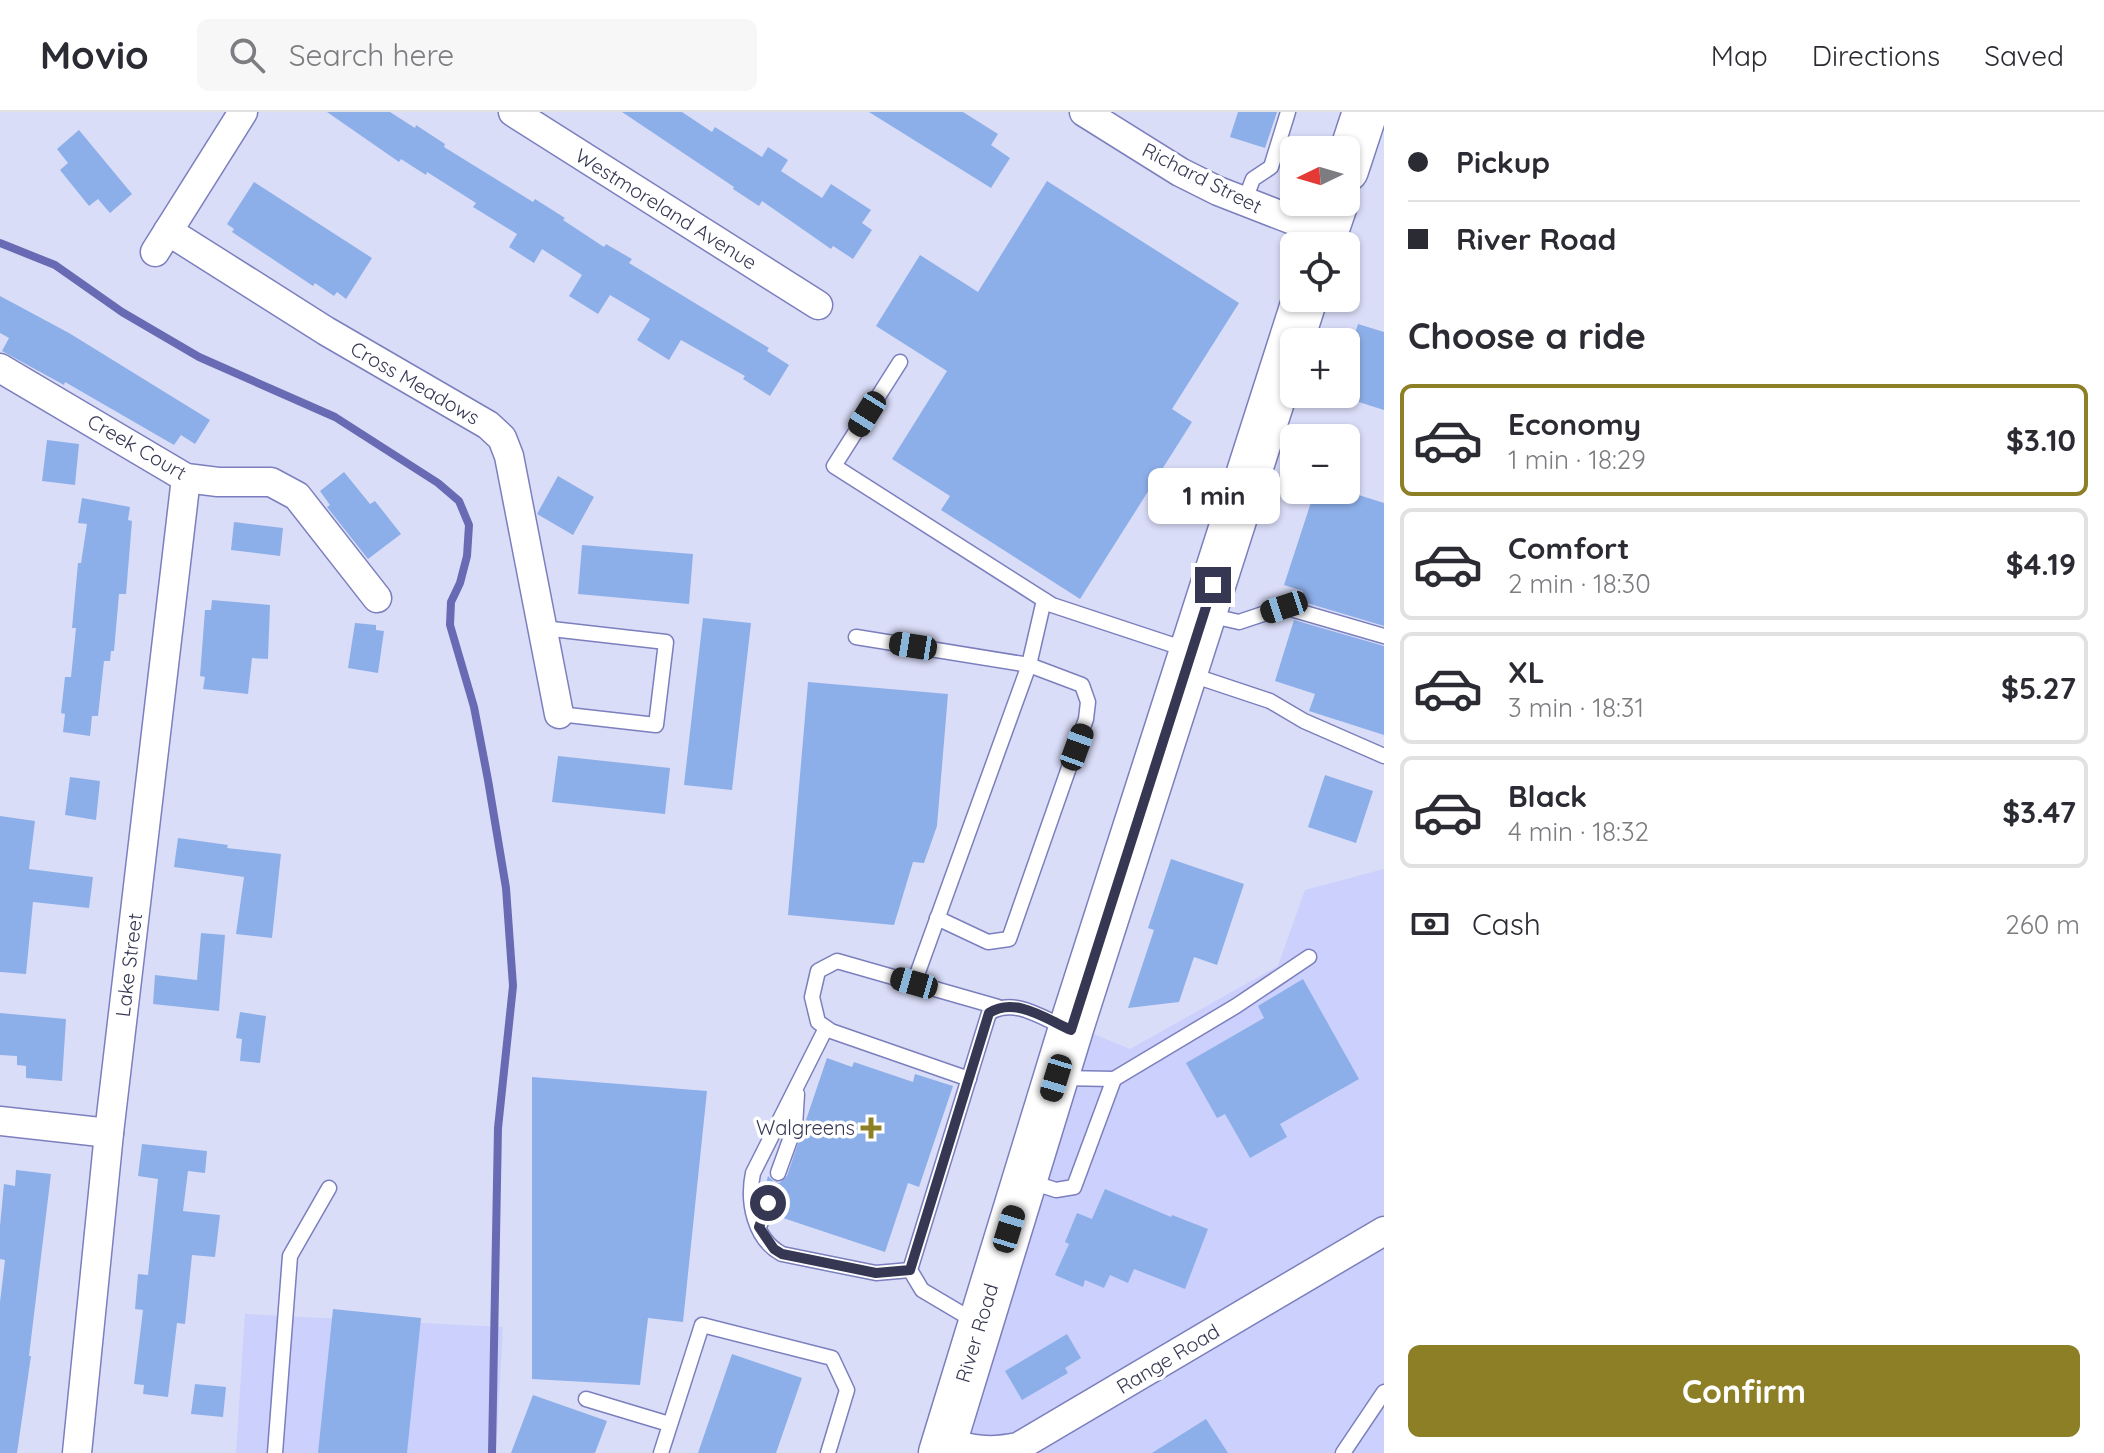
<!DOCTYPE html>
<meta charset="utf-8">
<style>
:root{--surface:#fff;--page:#f7f7f7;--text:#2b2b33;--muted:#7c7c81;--line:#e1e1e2;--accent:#8c7f25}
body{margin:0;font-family:Quicksand,sans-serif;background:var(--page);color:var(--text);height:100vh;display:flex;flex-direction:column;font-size:30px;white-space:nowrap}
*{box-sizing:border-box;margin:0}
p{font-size:26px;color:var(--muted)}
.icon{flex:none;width:44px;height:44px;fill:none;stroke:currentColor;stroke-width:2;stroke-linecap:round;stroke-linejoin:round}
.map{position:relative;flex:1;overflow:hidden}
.details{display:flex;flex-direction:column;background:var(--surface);width:720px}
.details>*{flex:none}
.top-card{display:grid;align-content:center;height:176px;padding:0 24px;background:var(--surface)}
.needle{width:52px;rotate:265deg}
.controls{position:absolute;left:1280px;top:24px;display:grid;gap:16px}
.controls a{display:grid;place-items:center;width:80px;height:80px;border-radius:12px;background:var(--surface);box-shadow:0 2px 6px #0004;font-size:40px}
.end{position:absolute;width:36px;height:36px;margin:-18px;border:10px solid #363853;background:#fff;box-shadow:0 0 0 4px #fff}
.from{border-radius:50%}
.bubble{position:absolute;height:56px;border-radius:12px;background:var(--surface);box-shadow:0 2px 6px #0004;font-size:26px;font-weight:800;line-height:56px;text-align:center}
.car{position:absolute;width:24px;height:48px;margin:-24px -12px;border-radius:10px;box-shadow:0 0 6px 2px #0007;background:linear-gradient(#222 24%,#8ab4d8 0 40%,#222 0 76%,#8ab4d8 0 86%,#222 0)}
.top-card b{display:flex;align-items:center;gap:28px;height:76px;font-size:30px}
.top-card b+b{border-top:2px solid var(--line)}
.top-card i{width:20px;height:20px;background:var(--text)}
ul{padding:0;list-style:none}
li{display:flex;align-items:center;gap:24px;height:112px;margin:0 16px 12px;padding:0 8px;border:4px solid var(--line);border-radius:12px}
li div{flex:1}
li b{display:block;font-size:30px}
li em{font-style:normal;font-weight:800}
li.active{border-color:var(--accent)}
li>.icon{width:72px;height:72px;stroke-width:1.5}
h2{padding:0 24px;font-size:36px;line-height:96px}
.pay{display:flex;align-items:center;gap:20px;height:88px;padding:0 24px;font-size:30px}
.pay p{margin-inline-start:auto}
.primary-button{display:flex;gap:16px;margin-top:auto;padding:16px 24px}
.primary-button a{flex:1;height:92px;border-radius:12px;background:var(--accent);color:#fff;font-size:32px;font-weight:800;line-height:92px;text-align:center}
header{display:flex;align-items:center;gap:48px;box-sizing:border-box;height:112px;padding:0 40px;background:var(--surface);border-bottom:2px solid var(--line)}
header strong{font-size:38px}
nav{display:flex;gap:44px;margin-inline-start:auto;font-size:28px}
.search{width:560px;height:72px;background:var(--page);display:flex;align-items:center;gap:20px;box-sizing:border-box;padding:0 28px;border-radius:12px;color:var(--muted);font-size:30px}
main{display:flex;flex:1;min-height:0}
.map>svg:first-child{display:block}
.built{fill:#cbd0fc}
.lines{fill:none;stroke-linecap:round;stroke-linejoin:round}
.stream{stroke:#686bb4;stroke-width:8}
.building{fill:#8dafe9}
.lane-casing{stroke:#7b7fbd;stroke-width:17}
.street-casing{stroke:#7b7fbd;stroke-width:31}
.primary-casing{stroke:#7b7fbd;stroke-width:47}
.lane{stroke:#fff;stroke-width:14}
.street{stroke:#fff;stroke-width:28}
.primary{stroke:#fff;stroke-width:44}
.route{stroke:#363853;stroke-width:10}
.poi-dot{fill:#8c7f25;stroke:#fff;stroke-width:3}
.labels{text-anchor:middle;stroke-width:7;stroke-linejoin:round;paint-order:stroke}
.street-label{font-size:20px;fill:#363853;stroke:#fff}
.poi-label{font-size:20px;fill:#363853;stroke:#fff;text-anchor:end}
</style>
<header>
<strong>Movio</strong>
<div class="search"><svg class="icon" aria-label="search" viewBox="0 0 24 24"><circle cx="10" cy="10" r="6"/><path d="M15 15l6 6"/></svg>Search here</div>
<nav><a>Map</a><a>Directions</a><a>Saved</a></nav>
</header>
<main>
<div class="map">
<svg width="1384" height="1341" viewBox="0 0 1384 1341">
<rect width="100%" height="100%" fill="#daddf8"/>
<!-- built -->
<g class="built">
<path d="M1384 757V1341H941L1072 913 1130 937 1278 854 1305 778Z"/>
<path d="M245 1202 503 1215 496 1341H236Z"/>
</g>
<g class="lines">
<!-- stream -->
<path class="stream" d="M0 131 55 153 122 200 199 245 335 305 438 371 459 389 469 413 467 444 460 471 451 490 450 513 474 595 488 668 506 776 513 874 498 1016 492 1341"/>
</g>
<!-- building -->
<g class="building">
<path d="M327 0H390L415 16 416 13 445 32 444 35 533 90 535 87 565 106 563 108 604 135 606 132 632 147 629 151 769 236 767 239 789 253 770 284 743 267 745 264 681 228 669 248 637 228 650 207 610 183 598 202 569 184 582 163 542 137 534 151 509 135 517 122 473 95 476 91 427 60 426 63 401 47 399 50Z"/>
<path d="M622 0H682L712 20 715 15 762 45 768 35 788 48 781 59 822 86 831 72 871 98 862 111 872 118 853 147 833 134 831 137 762 89 759 94 733 77 734 75Z"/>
<path d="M869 0H963L998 22 991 33 1010 46 991 76Z"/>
<path d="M1238 0H1277L1265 36 1230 25Z"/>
<path d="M79 18 132 82 110 101 98 87 89 94 60 58 68 51 57 37Z"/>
<path d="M1047 69 1239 191 1172 297 1192 310 1080 487 941 398 950 384 892 347 947 259 876 214 920 143 978 180Z"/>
<path d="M254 70 372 146 346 187 337 180 334 184 315 171 313 174 232 120 234 117 227 112Z"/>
<path d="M0 184 69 221 210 308 195 332 181 323 174 333 65 270 64 273 2 239 9 226 0 221Z"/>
<path d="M1358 212 1384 220V298L1346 286V250Z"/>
<path d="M47 328 79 332 75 373 42 369Z"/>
<path d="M344 360 370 392 375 389 401 422 368 447 327 395 330 393 320 379Z"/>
<path d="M558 364 594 385 573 423 537 402Z"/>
<path d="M1315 378H1343L1384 391V514L1300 489 1303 479 1284 473Z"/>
<path d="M82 386 130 395 128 408 132 409 126 482H119L114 539H111L110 549H104L98 604H92L90 624 63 620 65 602 61 601 65 565H71L76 516H72L78 451H81L87 412 78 411Z"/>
<path d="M234 410 283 416 280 444 231 438Z"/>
<path d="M582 433 693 442 689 492 578 482Z"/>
<path d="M212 488 270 493 268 547 252 546 248 582 203 577 205 565 200 564 205 498H211Z"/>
<path d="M703 506 751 511 732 678 684 673Z"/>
<path d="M1294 508 1384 534V623L1309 599 1315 582 1275 569Z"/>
<path d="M355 511 376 513V518L384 519 378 561 348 556Z"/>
<path d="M808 570 948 582 937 714 924 751 913 750 894 813 788 803Z"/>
<path d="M558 644 670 656 665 702 552 690Z"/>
<path d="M1325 663 1373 679 1356 731 1308 715Z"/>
<path d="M70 665 100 669 96 708 65 703Z"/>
<path d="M0 704 35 709 29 757 93 765 89 796 33 790 26 862 0 860Z"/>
<path d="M178 726 228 733 227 736 281 742 272 826 236 822 244 765 174 755Z"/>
<path d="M1171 747 1244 772 1217 853 1194 845 1179 890 1128 896 1154 818 1148 816Z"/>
<path d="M201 821 225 823 219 899 153 892 155 863 197 868Z"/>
<path d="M1303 867 1359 967 1280 1012 1287 1025 1250 1046 1225 1002 1217 1006 1186 951 1264 906 1258 894Z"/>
<path d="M240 900 266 904 260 951 240 949 242 927 236 926Z"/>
<path d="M0 901 66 907 62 969 26 966V954L17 953V944L0 943Z"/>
<path d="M827 946 852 955 854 950 913 970 915 962 953 974 919 1075 908 1071 885 1140 774 1103 778 1094 776 1085 771 1081 763 1083 768 1064 774 1070 779 1071 787 1064Z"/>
<path d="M532 965 707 979 683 1210 648 1206 640 1273 532 1267Z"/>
<path d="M142 1032 207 1039 205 1061 188 1059 183 1099 220 1103 215 1145 192 1143 185 1212 177 1211 168 1285 143 1282 144 1273 134 1272 143 1198 135 1197 138 1162 148 1163 158 1067 138 1064Z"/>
<path d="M16 1058 51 1062 29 1244H31L17 1341H0V1190L5 1148 0 1147V1114L4 1072 15 1074Z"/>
<path d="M1105 1077 1171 1105 1172 1103 1208 1117 1185 1177 1134 1157 1128 1171 1110 1163 1104 1176 1085 1168 1083 1175 1055 1163 1069 1132 1065 1130 1077 1101 1092 1107Z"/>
<path d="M333 1197 421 1206 407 1341H318Z"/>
<path d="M1067 1222 1081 1246 1065 1256 1068 1261 1022 1288 1005 1259Z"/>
<path d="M732 1242 802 1266 776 1341H698Z"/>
<path d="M195 1272 226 1275 223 1305 191 1302Z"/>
<path d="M533 1283 607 1309 595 1341H511Z"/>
<path d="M1206 1307 1228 1341H1152Z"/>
</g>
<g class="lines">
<!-- lane casing -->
<g class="lane-casing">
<g id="lane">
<path d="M1244 90 1253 67 1271 55 1288 0"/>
<path d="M900 250 834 354 1052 493 1188 538"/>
<path d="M1208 503 1239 510 1284 495 1384 524"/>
<path d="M543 516 666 530 656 613 559 602"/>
<path d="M856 525 1029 553 1082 573 1088 590 1086 607 1009 827 988 830 937 806"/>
<path d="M1189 562 1270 589 1304 609 1384 644"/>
<path d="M914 871 1029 553 1044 488"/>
<path d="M826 916 753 1061C747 1090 754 1127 782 1142L876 1161 910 1158"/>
<path d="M1061 966 1114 967 1236 894 1309 845"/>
<path d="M969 967 831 919 818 910 812 885 818 859 837 849 998 895"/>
<path d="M778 1061 795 1014 797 982"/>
<path d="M1028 1069 1056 1078 1074 1075 1114 967"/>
<path d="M759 1115 768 1091"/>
<path d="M976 1210 922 1178 910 1158 989 901C1014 885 1042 906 1066 916"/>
<path d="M586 1287 669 1312"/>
<path d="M275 1341 290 1144 329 1076"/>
<path d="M661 1341 702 1213 832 1246 847 1278 828 1341"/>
<path d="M1343 1341 1384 1280"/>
</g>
</g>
<!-- street casing -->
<g class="street-casing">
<g id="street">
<path d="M513 0 818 193"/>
<path d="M1084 0 1180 60 1218 79 1326 121"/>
<path d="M168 119 326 219 488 313 502 326 509 344 559 602"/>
<path d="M155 140 243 0"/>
<path d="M0 256 186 366 218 370H271L297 384 377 486"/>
<path d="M0 1009 109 1021"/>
<path d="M944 1330C973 1338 989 1341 1018 1335L1384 1119"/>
<path d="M77 1341 109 1021 186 366"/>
</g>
</g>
<!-- primary casing -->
<g class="primary-casing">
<g id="primary">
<path d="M1346 58 1365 0"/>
<path d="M1321 134 1336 90"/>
<path d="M941 1341 1072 913 1305 186"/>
</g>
</g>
<!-- lane -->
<use href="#lane" class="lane"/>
<!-- street -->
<use href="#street" class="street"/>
<!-- primary -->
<use href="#primary" class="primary"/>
</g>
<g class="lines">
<!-- route -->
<path class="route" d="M768 1091 759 1115 774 1137 782 1142 876 1161 910 1158 989 901C1015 884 1046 907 1071 918L1213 473"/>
</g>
<!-- markers -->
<path class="poi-dot" d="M867 1004h8v8h8v8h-8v8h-8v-8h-8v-8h8z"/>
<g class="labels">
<!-- street labels -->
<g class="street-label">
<text transform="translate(1202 66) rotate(27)" y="7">Richard Street</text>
<text transform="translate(666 97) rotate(32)" y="7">Westmoreland Avenue</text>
<text transform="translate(415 271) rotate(30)" y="7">Cross Meadows</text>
<text transform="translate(137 335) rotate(30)" y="7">Creek Court</text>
<text transform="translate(129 853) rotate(-83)" y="7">Lake Street</text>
<text transform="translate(977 1221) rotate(-73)" y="7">River Road</text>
<text transform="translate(1168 1247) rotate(-31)" y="7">Range Road</text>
</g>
<!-- poi labels -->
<g class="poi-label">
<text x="855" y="1023">Walgreens</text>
</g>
</g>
</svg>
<div class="controls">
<a><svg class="needle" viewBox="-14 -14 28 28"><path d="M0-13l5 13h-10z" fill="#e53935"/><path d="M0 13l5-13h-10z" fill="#7c7c81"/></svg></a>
<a><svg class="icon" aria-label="locate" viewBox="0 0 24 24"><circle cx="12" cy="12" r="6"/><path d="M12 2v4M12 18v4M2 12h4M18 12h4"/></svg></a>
<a>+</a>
<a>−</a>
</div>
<i class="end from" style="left:768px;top:1091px"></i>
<i class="end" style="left:1213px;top:473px"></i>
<div class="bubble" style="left:1148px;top:356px;width:132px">1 min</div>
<i class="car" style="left:867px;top:302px;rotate:212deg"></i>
<i class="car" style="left:1284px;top:495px;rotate:252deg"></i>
<i class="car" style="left:913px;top:534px;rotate:279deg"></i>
<i class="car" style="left:1077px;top:635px;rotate:20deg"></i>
<i class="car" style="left:914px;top:871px;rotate:286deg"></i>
<i class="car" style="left:1056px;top:966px;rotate:197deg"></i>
<i class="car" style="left:1009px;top:1117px;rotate:17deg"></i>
</div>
<section class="details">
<div class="top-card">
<b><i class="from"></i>Pickup</b>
<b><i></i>River Road</b>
</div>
<h2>Choose a ride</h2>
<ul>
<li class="active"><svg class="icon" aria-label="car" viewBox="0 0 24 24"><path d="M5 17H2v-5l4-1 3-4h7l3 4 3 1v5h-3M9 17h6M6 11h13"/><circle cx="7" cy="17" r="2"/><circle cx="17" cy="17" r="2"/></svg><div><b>Economy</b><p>1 min · 18:29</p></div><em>$3.10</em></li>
<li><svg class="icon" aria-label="car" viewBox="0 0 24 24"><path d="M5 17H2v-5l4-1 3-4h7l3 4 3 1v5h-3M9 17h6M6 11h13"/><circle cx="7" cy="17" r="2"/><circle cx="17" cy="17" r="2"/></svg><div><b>Comfort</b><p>2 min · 18:30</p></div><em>$4.19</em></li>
<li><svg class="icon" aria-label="car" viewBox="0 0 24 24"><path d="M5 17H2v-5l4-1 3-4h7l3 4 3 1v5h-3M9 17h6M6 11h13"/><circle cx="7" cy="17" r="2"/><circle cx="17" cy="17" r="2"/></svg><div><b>XL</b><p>3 min · 18:31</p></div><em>$5.27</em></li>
<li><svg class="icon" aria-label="car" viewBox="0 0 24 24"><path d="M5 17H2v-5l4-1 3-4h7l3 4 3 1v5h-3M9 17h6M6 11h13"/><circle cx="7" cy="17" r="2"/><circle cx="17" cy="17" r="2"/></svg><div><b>Black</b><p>4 min · 18:32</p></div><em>$3.47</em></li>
</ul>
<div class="pay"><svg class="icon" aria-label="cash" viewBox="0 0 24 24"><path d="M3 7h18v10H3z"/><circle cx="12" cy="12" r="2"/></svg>Cash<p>260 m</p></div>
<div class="primary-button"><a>Confirm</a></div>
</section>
</main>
